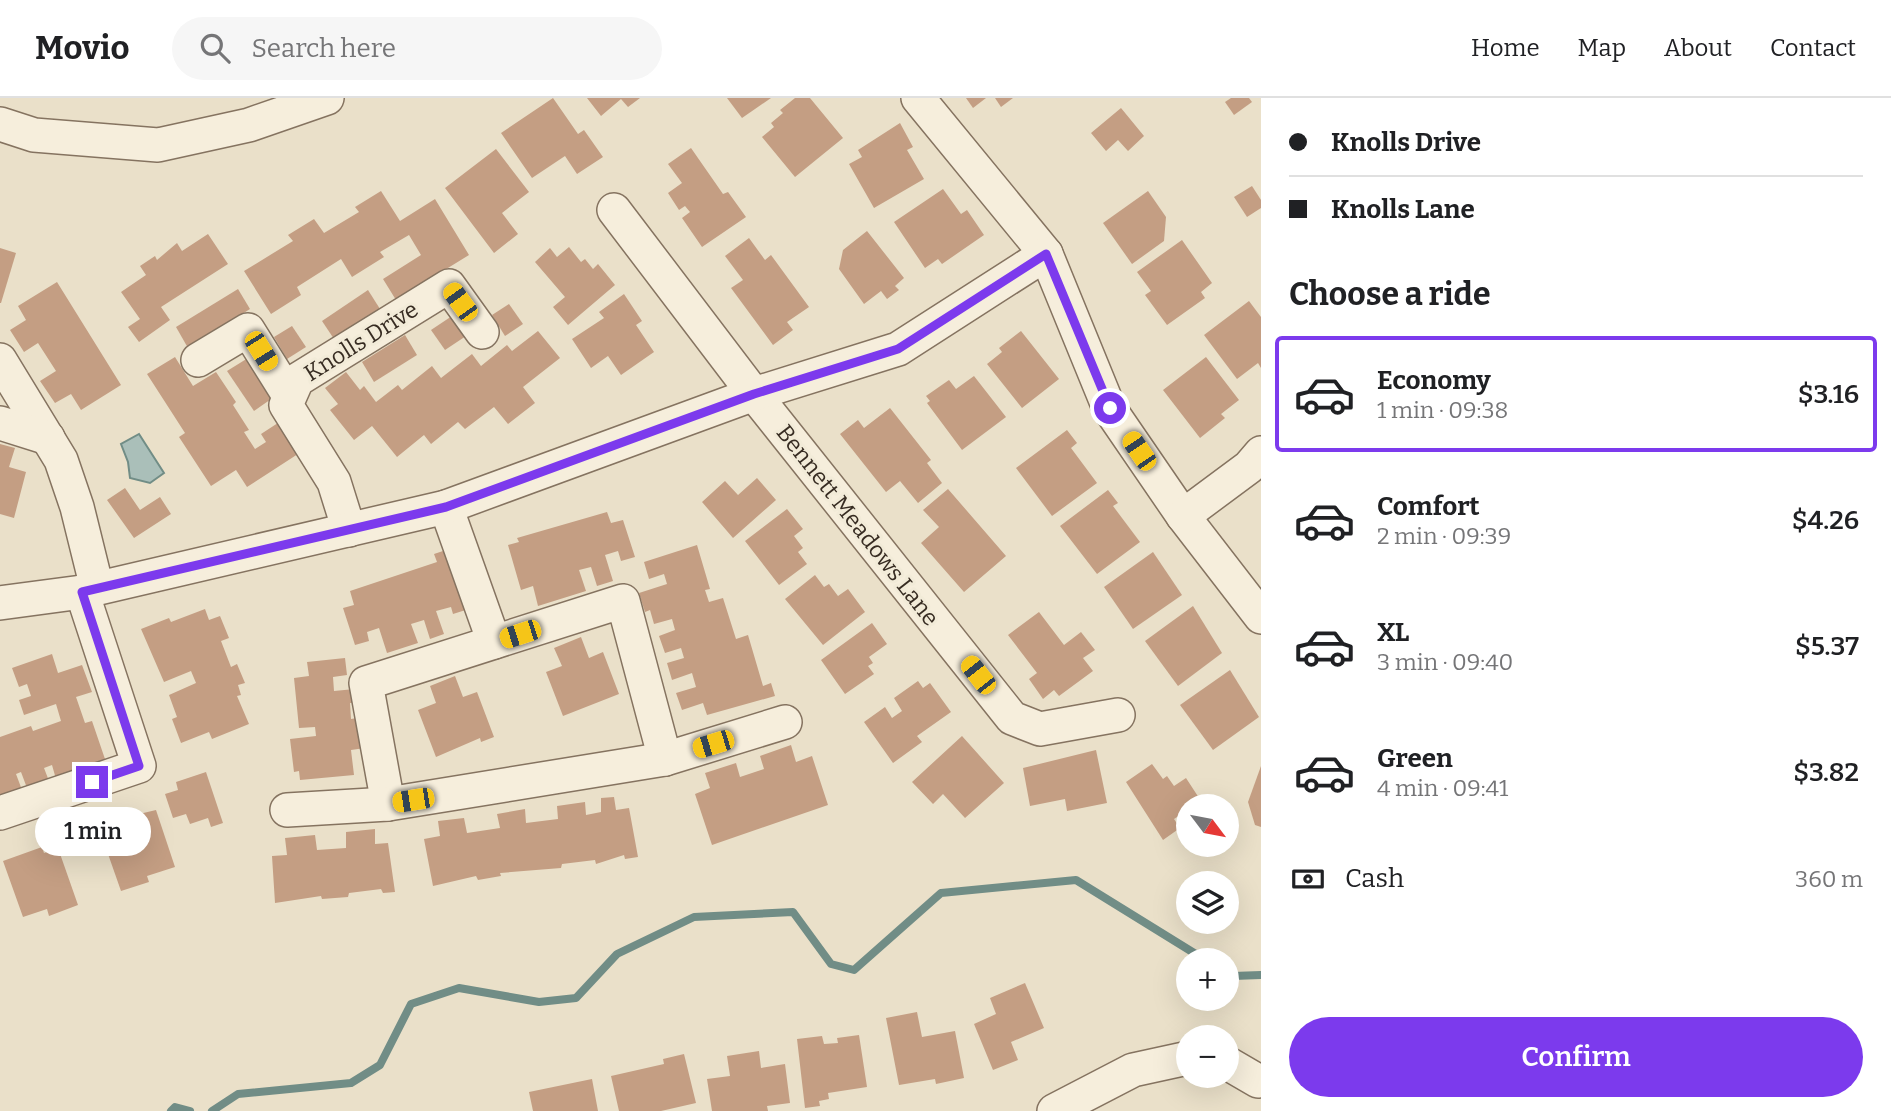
<!DOCTYPE html>
<meta charset="utf-8">
<style>
:root{--surface:#fff;--page:#f6f6f6;--text:#202124;--muted:#757577;--line:#e0e0e0;--accent:#7c3aed}
body{margin:0;font-family:Bitter,serif;background:var(--page);color:var(--text);height:100vh;display:flex;flex-direction:column;font-size:26px;white-space:nowrap}
*{box-sizing:border-box;margin:0}
p{font-size:23px;color:var(--muted)}
.icon{flex:none;width:38px;height:38px;fill:none;stroke:currentColor;stroke-width:2;stroke-linecap:round;stroke-linejoin:round}
.map{position:relative;flex:1;overflow:hidden}
.side{display:flex;flex-direction:column;background:var(--surface);width:630px}
.side>*{flex:none}
.banner{display:grid;align-content:center;height:154px;padding:0 28px;background:var(--surface)}
.needle{width:46px;rotate:122deg}
.fabs{position:absolute;left:1176px;top:696px;display:grid;gap:14px}
.fabs a{display:grid;place-items:center;width:63px;height:63px;border-radius:50%;background:var(--surface);box-shadow:0 7px 28px #0002;font-size:35px}
.end{position:absolute;width:32px;height:32px;margin:-16px;border:9px solid #7c3aed;background:#fff;box-shadow:0 0 0 4px #fff}
.from{border-radius:50%}
.bubble{position:absolute;height:49px;border-radius:24px;background:var(--surface);box-shadow:0 7px 28px #0002;font-size:23px;font-weight:600;line-height:49px;text-align:center}
.car{position:absolute;width:21px;height:42px;margin:-21px -10px;border-radius:9px;box-shadow:0 0 5px 2px #0007;background:linear-gradient(#f5c518 24%,#345 0 40%,#f5c518 0 76%,#345 0 86%,#f5c518 0)}
.banner b{display:flex;align-items:center;gap:24px;height:66px;font-size:26px}
.banner b+b{border-top:2px solid var(--line)}
.banner i{width:18px;height:18px;background:var(--text)}
ul{padding:0;list-style:none}
li{display:flex;align-items:center;gap:21px;height:116px;margin:0 14px 10px;padding:0 14px;border:4px solid transparent;border-radius:7px}
li div{flex:1}
li b{display:block;font-size:26px}
li em{font-style:normal;font-weight:600}
li.on{border-color:var(--accent)}
li>.icon{width:63px;height:63px;stroke-width:1.5}
h2{padding:0 28px;font-size:32px;line-height:84px}
.pay{display:flex;align-items:center;gap:18px;height:77px;padding:0 28px;font-size:26px}
.pay p{margin-inline-start:auto}
.action{display:flex;gap:14px;margin-top:auto;padding:14px 28px}
.action a{flex:1;height:80px;border-radius:42px;background:var(--accent);color:#fff;font-size:28px;font-weight:600;line-height:80px;text-align:center}
header{display:flex;align-items:center;gap:42px;box-sizing:border-box;height:98px;padding:0 35px;background:var(--surface);border-bottom:2px solid var(--line)}
header strong{font-size:33px}
nav{display:flex;gap:38px;margin-inline-start:auto;font-size:24px}
.search{width:490px;height:63px;background:var(--page);display:flex;align-items:center;gap:18px;box-sizing:border-box;padding:0 24px;border-radius:38px;color:var(--muted);font-size:26px}
main{display:flex;flex:1;min-height:0}
.map>svg:first-child{display:block}
.water{fill:#aabfb9;stroke:#718d86;stroke-width:2}
.lines{fill:none;stroke-linecap:round;stroke-linejoin:round}
.stream{stroke:#718d86;stroke-width:8}
.building{fill:#c49e83}
.minor-casing{stroke:#857360;stroke-width:36}
.minor{stroke:#f6eedc;stroke-width:33}
.route{stroke:#7c3aed;stroke-width:9}
.labels{text-anchor:middle;stroke-width:6;stroke-linejoin:round;paint-order:stroke}
.street-label{font-size:23px;fill:#372c22;stroke:#f2ebd8}
</style>
<header>
<strong>Movio</strong>
<div class="search"><svg class="icon" aria-label="search" viewBox="0 0 24 24"><circle cx="10" cy="10" r="6"/><path d="M15 15l6 6"/></svg>Search here</div>
<nav><a>Home</a><a>Map</a><a>About</a><a>Contact</a></nav>
</header>
<main>
<div class="map">
<svg width="1261" height="1013" viewBox="0 0 1261 1013">
<rect width="100%" height="100%" fill="#eae0c9"/>
<!-- water -->
<path class="water" d="M139 336 164 375 150 385 130 380 128 364 121 346Z"/>
<g class="lines">
<!-- stream -->
<g class="stream">
<path d="M1227 875 1233 878 1261 877"/>
<path d="M171 1013 175 1009 190 1013"/>
<path d="M212 1013 238 996 351 985 380 967 411 906 459 890 539 904 576 900 617 856 694 819 793 814 831 866 854 872 941 795 1076 782 1207 863"/>
</g>
</g>
<!-- building -->
<g class="building">
<path d="M553 0 578 36 584 32 603 59 577 76 565 58 532 80 501 35Z"/>
<path d="M587 0H640L628 9 621 1 601 18Z"/>
<path d="M727 0H771L742 20Z"/>
<path d="M795 0H810L843 40 795 79 762 39 774 29 771 25 783 15 780 12Z"/>
<path d="M966 0H986L973 10Z"/>
<path d="M995 0H1013L1001 9Z"/>
<path d="M1231 0H1249L1252 4 1234 17 1225 4Z"/>
<path d="M1121 10 1144 38 1128 53 1118 42 1106 53 1091 35Z"/>
<path d="M900 25 913 49 907 52 924 81 874 110 849 66 862 59 858 52Z"/>
<path d="M691 50 723 96 728 94 746 119 702 149 682 120 690 114 685 108 679 112 668 95 682 85 668 66Z"/>
<path d="M496 51 529 94 502 115 518 136 494 155 445 90Z"/>
<path d="M1252 88 1261 102V110L1247 119 1234 99Z"/>
<path d="M943 91 961 116 967 112 984 137 942 166 938 161 925 170 894 124Z"/>
<path d="M381 93 400 123 435 101 469 157 396 202 383 181 421 157 409 137 380 154 384 159 352 179 341 161 297 189 301 197 271 216 244 173 293 143 288 137 314 121 324 135 359 114 355 109Z"/>
<path d="M1148 93 1166 119 1164 143 1132 166 1103 125Z"/>
<path d="M867 133 904 180 895 188 899 192 887 201 881 193 864 206 839 171 843 152Z"/>
<path d="M208 136 228 166 161 209 170 222 139 244 128 229 140 221 121 194 146 177 140 168 155 158 157 162 177 145 182 153Z"/>
<path d="M749 140 765 162 771 157 809 209 787 224 793 232 773 247 731 190 743 182 725 158Z"/>
<path d="M1182 142 1212 185 1201 194 1205 200 1167 227 1145 197 1151 193 1137 174Z"/>
<path d="M569 149 581 164 585 161 593 171 598 166 615 187 568 227 553 209 565 199 535 164 550 150 557 159Z"/>
<path d="M0 150 16 155 1 205H0Z"/>
<path d="M57 184 121 287 81 312 71 296 55 305 40 283 56 273 38 245 24 254 10 232 26 222 18 208Z"/>
<path d="M238 191 250 211 188 250 176 229Z"/>
<path d="M368 192 380 211 334 241 322 223Z"/>
<path d="M624 196 642 223 636 227 654 254 621 277 608 258 591 270 572 241 604 220 599 214Z"/>
<path d="M1249 203 1261 219V270L1258 265 1237 281 1204 237Z"/>
<path d="M509 206 523 226 505 238 492 217Z"/>
<path d="M452 218 466 238 445 252 431 232Z"/>
<path d="M292 228 306 249 287 261 274 239Z"/>
<path d="M538 233 560 260 523 289 535 305 508 326 494 309 465 331 458 324 431 346 424 337 397 359 372 328 354 342 330 312 338 306 325 290 346 274 360 292 364 288 376 304 398 287 402 292 432 268 441 280 472 256 481 268 507 247 512 253Z"/>
<path d="M1021 233 1059 281 1022 310 987 266 1002 254 999 250Z"/>
<path d="M405 237 417 257 374 284 362 264Z"/>
<path d="M175 259 193 288 216 274 236 304 233 307 249 332 244 334 255 351 266 344 261 336 281 323 301 354 247 389 236 372 211 388 179 339 185 335 147 276Z"/>
<path d="M1206 259 1239 302 1221 316 1225 320 1200 340 1163 292Z"/>
<path d="M248 260 274 299 254 313 227 273Z"/>
<path d="M974 278 1006 319 962 352 927 305 930 303 926 298 949 282 956 291Z"/>
<path d="M890 310 931 362 927 365 942 385 918 405 900 383 886 394 840 336 858 322 864 330Z"/>
<path d="M1067 332 1077 345 1071 350 1097 385 1052 418 1016 370Z"/>
<path d="M0 346 15 350 9 369 26 374 14 420 0 416Z"/>
<path d="M757 380 776 402 733 440 702 404 725 383 738 397Z"/>
<path d="M125 390 140 412 160 399 171 416 134 440 107 402Z"/>
<path d="M948 391 1006 458 964 494 921 445 939 429 923 412Z"/>
<path d="M1108 392 1118 405 1113 408 1140 444 1097 476 1060 428Z"/>
<path d="M787 411 803 431 794 438 803 450 798 454 807 466 779 487 745 443Z"/>
<path d="M607 414 611 425 623 422 635 459 621 463 618 453 605 457 613 483 597 488 591 469 579 472 586 493 538 508 533 488 521 492 508 447 519 444 517 440Z"/>
<path d="M697 447 710 491 705 492 709 504 723 500 736 541 748 537 763 588 771 585 775 598 707 617 703 605 682 612 676 595 696 589 692 575 672 582 667 565 684 560 681 550 665 555 659 538 675 532 672 521 654 526 650 512 645 514 639 495 667 486 664 476 649 481 644 464Z"/>
<path d="M452 450 472 510 453 516 451 509 436 513 444 536 430 541 424 522 411 526 418 545 387 555 379 530 367 534 369 543 355 547 343 510 354 507 350 493 437 464 434 456Z"/>
<path d="M1153 454 1182 497 1133 531 1104 489Z"/>
<path d="M815 477 824 489 829 486 838 498 848 491 865 514 823 547 785 501Z"/>
<path d="M1193 508 1222 555 1178 588 1145 543Z"/>
<path d="M205 511 209 522 220 518 229 540 221 543 231 569 237 566 245 585 238 587 241 597 237 598 249 626 212 641 209 634 181 645 172 621 177 619 169 597 196 585 191 573 164 584 141 531 169 520 171 524Z"/>
<path d="M1039 514 1064 547 1081 534 1095 552 1083 560 1093 573 1059 598 1054 592 1043 601 1029 581 1037 575 1008 537Z"/>
<path d="M872 525 887 546 869 559 873 565 868 568 874 576 845 596 821 562Z"/>
<path d="M581 539 589 560 603 554 619 596 563 618 546 574 562 568 554 550Z"/>
<path d="M52 556 58 575 82 567 92 594 76 599 85 625 92 623 106 664 88 670 86 664 76 667 78 674 56 681 52 667 44 670 49 683 27 690 21 674 16 676 22 692 0 700V639L31 628 33 633 61 623 56 606 24 617 19 602 31 598 27 586 19 589 12 570Z"/>
<path d="M345 560 347 577 333 579 334 593 365 590 366 604 350 605 351 621 370 618 365 650 351 652 354 677 300 682 299 673 294 674 290 641 316 638 315 629 299 630 294 580 309 578 307 564Z"/>
<path d="M1230 572 1259 619 1213 652 1180 607Z"/>
<path d="M455 578 463 599 477 594 494 639 481 644 480 640 436 659 418 612 436 605 430 588Z"/>
<path d="M918 583 923 590 930 585 951 614 917 638 922 644 893 665 864 624 885 609 892 620 902 613 894 600Z"/>
<path d="M962 638 1004 685 965 720 943 696 933 706 912 684Z"/>
<path d="M791 647 796 664 812 658 828 707 712 747 695 696 710 690 705 675 736 665 740 679 764 671 760 658Z"/>
<path d="M1096 652 1107 705 1067 713 1065 701 1030 708 1023 670Z"/>
<path d="M1152 666 1163 681 1167 678 1174 688 1186 680 1201 703 1174 721 1180 730 1163 742 1126 684Z"/>
<path d="M1261 668V729L1255 727 1248 704Z"/>
<path d="M206 674 223 725 211 729 208 720 190 726 186 716 173 720 165 696 178 692 176 684Z"/>
<path d="M614 699 616 712 629 710 638 759 625 761 624 757 596 766 595 762 562 766 561 770 500 775 501 778 478 782 476 778 433 788 424 741 440 738 438 723 464 720 467 735 500 730 497 716 525 711 526 725 558 721 557 708 585 704 586 717 601 714V700Z"/>
<path d="M156 712 175 769 147 778 149 784 121 793 101 736 117 731 114 722Z"/>
<path d="M375 731V746L388 745 395 794 383 795 381 791 349 795 348 799 322 801 321 798 275 805 272 758 287 757 285 740 315 737 317 752 346 750V734Z"/>
<path d="M42 749 44 755 58 750 78 807 49 818 47 811 23 819 3 763Z"/>
<path d="M1025 885 1044 930 1011 944 1018 962 993 972 974 926 996 916 990 900Z"/>
<path d="M917 914 922 939 955 933 964 980 936 986 935 981 899 987 886 920Z"/>
<path d="M859 937 867 989 828 995 829 1001 819 1003 820 1008 805 1010 797 941 822 938 824 946 838 945 837 940Z"/>
<path d="M759 953 761 970 785 966 790 1005 767 1008 768 1013H712L707 981 730 978 727 958Z"/>
<path d="M684 956 696 1005 661 1013H619L611 978 664 966 663 961Z"/>
<path d="M592 981 598 1013H533L529 994Z"/>
</g>
<g class="lines">
<!-- minor casing -->
<g class="minor-casing">
<g id="minor">
<path d="M918 0 1046 156 1109 310 1183 418 1261 519"/>
<path d="M0 26 34 37 158 47 249 27 327 0"/>
<path d="M614 112 754 296 1012 620 1040 631 1118 617"/>
<path d="M0 262 61 362 77 409 97 490"/>
<path d="M198 262 248 232 288 296"/>
<path d="M0 325 48 340"/>
<path d="M446 409 494 544"/>
<path d="M1183 418 1249 369 1261 355"/>
<path d="M349 432 334 384 286 307 297 282 449 188 482 234"/>
<path d="M0 505 82 494 446 409 754 296 898 251 1046 156"/>
<path d="M388 706 366 585 623 503 665 661"/>
<path d="M287 712 388 706 665 661 785 624"/>
<path d="M0 715 139 668 82 494"/>
<path d="M1227 965 1258 983"/>
<path d="M1054 1013 1133 972 1188 960"/>
</g>
</g>
<!-- minor -->
<use href="#minor" class="minor"/>
</g>
<g class="lines">
<!-- route -->
<path class="route" d="M92 684 139 668 82 494 446 409 754 296 898 251 1046 156 1110 310"/>
</g>
<g class="labels">
<!-- street labels -->
<g class="street-label">
<text transform="translate(361 243) rotate(-32)" y="8">Knolls Drive</text>
<text transform="translate(858 427) rotate(52)" y="8">Bennett Meadows Lane</text>
</g>
</g>
</svg>
<div class="fabs">
<a><svg class="needle" viewBox="-14 -14 28 28"><path d="M0-13l5 13h-10z" fill="#e53935"/><path d="M0 13l5-13h-10z" fill="#757577"/></svg></a>
<a><svg class="icon" aria-label="layers" viewBox="0 0 24 24"><path d="M12 4l9 5-9 5-9-5zM3 14l9 5 9-5"/></svg></a>
<a>+</a>
<a>−</a>
</div>
<i class="end from" style="left:1110px;top:310px"></i>
<i class="end" style="left:92px;top:684px"></i>
<div class="bubble" style="left:35px;top:709px;width:116px">1 min</div>
<i class="car" style="left:460px;top:204px;rotate:324deg"></i>
<i class="car" style="left:261px;top:253px;rotate:148deg"></i>
<i class="car" style="left:1139px;top:353px;rotate:326deg"></i>
<i class="car" style="left:520px;top:536px;rotate:252deg"></i>
<i class="car" style="left:978px;top:577px;rotate:322deg"></i>
<i class="car" style="left:713px;top:646px;rotate:253deg"></i>
<i class="car" style="left:413px;top:702px;rotate:261deg"></i>
</div>
<section class="side">
<div class="banner">
<b><i class="from"></i>Knolls Drive</b>
<b><i></i>Knolls Lane</b>
</div>
<h2>Choose a ride</h2>
<ul>
<li class="on"><svg class="icon" aria-label="car" viewBox="0 0 24 24"><path d="M5 17H2v-5l4-1 3-4h7l3 4 3 1v5h-3M9 17h6M6 11h13"/><circle cx="7" cy="17" r="2"/><circle cx="17" cy="17" r="2"/></svg><div><b>Economy</b><p>1 min · 09:38</p></div><em>$3.16</em></li>
<li><svg class="icon" aria-label="car" viewBox="0 0 24 24"><path d="M5 17H2v-5l4-1 3-4h7l3 4 3 1v5h-3M9 17h6M6 11h13"/><circle cx="7" cy="17" r="2"/><circle cx="17" cy="17" r="2"/></svg><div><b>Comfort</b><p>2 min · 09:39</p></div><em>$4.26</em></li>
<li><svg class="icon" aria-label="car" viewBox="0 0 24 24"><path d="M5 17H2v-5l4-1 3-4h7l3 4 3 1v5h-3M9 17h6M6 11h13"/><circle cx="7" cy="17" r="2"/><circle cx="17" cy="17" r="2"/></svg><div><b>XL</b><p>3 min · 09:40</p></div><em>$5.37</em></li>
<li><svg class="icon" aria-label="car" viewBox="0 0 24 24"><path d="M5 17H2v-5l4-1 3-4h7l3 4 3 1v5h-3M9 17h6M6 11h13"/><circle cx="7" cy="17" r="2"/><circle cx="17" cy="17" r="2"/></svg><div><b>Green</b><p>4 min · 09:41</p></div><em>$3.82</em></li>
</ul>
<div class="pay"><svg class="icon" aria-label="cash" viewBox="0 0 24 24"><path d="M3 7h18v10H3z"/><circle cx="12" cy="12" r="2"/></svg>Cash<p>360 m</p></div>
<div class="action"><a>Confirm</a></div>
</section>
</main>
